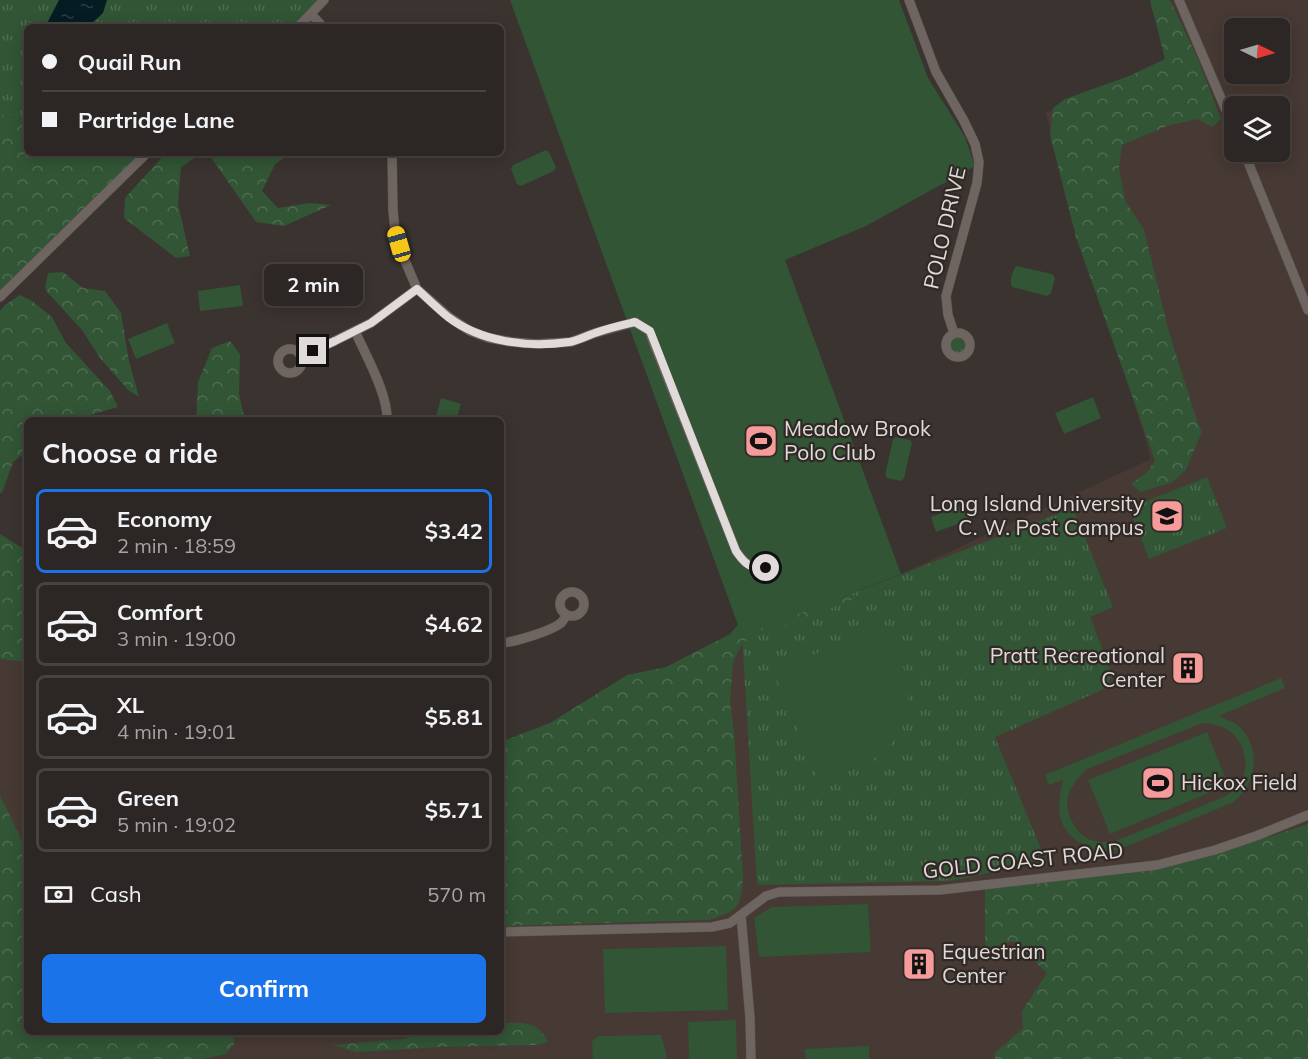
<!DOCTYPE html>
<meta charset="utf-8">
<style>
:root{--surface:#2c2624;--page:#342e2c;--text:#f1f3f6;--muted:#a6a5a6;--line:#484341;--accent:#1a73e8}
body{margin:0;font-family:Mulish,sans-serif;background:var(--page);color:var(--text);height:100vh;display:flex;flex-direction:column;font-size:22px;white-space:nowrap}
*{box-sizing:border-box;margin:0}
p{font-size:20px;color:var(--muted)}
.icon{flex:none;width:33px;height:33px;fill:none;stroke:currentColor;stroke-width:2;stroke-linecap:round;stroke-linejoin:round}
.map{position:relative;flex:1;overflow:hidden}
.side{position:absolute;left:24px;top:417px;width:480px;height:618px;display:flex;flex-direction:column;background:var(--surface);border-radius:9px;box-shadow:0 3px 15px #0003,0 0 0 2px var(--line)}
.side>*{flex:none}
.top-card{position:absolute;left:24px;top:24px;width:480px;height:132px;border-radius:9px;box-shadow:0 3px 15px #0003,0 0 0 2px var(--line);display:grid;align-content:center;height:132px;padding:0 18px;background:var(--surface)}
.needle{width:39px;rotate:95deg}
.buttons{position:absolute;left:1224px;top:18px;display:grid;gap:12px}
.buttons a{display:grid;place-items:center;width:66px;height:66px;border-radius:9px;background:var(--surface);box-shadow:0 3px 15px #0003,0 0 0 2px var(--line);font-size:30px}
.end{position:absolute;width:27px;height:27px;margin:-14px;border:8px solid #e0dbd9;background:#111;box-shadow:0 0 0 3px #111}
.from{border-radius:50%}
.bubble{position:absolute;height:42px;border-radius:9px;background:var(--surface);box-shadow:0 3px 15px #0003,0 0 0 2px var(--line);font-size:20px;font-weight:700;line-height:42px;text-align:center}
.car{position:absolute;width:18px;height:36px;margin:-18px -9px;border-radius:8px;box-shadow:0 0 4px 2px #0007;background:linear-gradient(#f5c518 24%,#345 0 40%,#f5c518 0 76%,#345 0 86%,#f5c518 0)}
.top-card b{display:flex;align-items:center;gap:21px;height:57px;font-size:22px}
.top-card b+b{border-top:2px solid var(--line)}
.top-card i{width:15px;height:15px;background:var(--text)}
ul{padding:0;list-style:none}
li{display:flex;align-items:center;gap:18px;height:84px;margin:0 12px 9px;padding:0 6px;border:3px solid var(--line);border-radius:9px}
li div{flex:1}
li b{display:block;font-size:22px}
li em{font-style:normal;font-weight:700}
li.on{border-color:var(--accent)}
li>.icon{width:54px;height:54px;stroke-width:1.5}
h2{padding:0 18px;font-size:27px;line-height:72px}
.pay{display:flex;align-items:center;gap:15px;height:66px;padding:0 18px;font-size:22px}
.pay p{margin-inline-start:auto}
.button{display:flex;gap:12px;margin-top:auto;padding:12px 18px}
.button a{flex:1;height:69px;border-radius:9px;background:var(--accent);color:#fff;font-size:24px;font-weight:700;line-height:69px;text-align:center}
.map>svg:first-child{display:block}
.built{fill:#473933;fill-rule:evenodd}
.grass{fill:url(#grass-tufts)}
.forest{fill:url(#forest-crowns)}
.pitch{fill:#315535;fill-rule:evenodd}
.water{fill:url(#water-ripples)}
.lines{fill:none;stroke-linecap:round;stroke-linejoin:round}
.street-casing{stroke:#56504e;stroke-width:10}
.street{stroke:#6e6561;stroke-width:9}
.route{stroke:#e0dbd9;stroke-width:8}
.labels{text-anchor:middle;stroke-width:4.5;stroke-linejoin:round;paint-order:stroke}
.street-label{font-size:21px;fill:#e0dbd9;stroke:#302926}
.poi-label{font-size:21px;fill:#e0dbd9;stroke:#302926;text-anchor:start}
</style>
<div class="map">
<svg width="1308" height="1059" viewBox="0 0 1308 1059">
<defs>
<pattern id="grass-tufts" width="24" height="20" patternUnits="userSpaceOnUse" patternTransform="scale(1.5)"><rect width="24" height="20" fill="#315535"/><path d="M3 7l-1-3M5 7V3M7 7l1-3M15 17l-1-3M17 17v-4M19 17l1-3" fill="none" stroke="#4f6d52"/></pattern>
<pattern id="forest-crowns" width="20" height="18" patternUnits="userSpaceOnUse" patternTransform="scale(1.5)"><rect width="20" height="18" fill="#315535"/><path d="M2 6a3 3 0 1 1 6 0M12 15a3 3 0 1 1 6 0" fill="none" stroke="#4f6d52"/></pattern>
<pattern id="water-ripples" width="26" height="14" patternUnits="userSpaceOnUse" patternTransform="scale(1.5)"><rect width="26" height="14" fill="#051d22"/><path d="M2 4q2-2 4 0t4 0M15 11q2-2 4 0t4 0" fill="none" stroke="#293d42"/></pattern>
</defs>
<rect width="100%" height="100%" fill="#3a3330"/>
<!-- built -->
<path class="built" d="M1152 0H1308V1048L1297 1059H0V586L27 595V1032H501V759L742 636 901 574 1151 459 1077 209 1045 113 1174 60ZM1234 28H1280V74H1234ZM1234 106H1280V152H1234Z"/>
<!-- grass -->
<g class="grass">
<path d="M0 0H324L298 27H27V120L0 115Z"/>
<circle cx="959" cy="345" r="11"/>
<path d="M1207 477 1227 528 1149 559 1129 508Z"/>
<path d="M1073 508 1113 607 1090 617 1113 676 1102 690 995 737 1046 861 950 881 757 885 742 636Z"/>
</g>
<!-- forest -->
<g class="forest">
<path d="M1150 0H1170L1197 57 1221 119 1212 127 1198 119 1167 126 1122 145 1119 168 1125 200 1144 230 1169 332 1198 424 1202 431 1186 470 1173 482 1140 492 1131 484 1148 471 1155 461 1076 237 1050 135 1053 108 1065 99 1129 76 1165 59Z"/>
<path d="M0 115 27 120V153H147L0 297Z"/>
<path d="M166 153H202L181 167 178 204 190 256 176 258 124 218 125 198Z"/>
<path d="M208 153H292L275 164 262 191 278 208 309 203 331 205 284 226 256 222Z"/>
<path d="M63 272 83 288 105 291 121 313 129 361 139 397 128 390 100 358 82 330 47 292 45 287 48 273Z"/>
<path d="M20 295 32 301 52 317 66 343 110 391 118 407 72 420H27V451L13 462 2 493H0V311L5 305Z"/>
<path d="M230 341 240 354 239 394 245 420H196L198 382 212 348Z"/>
<path d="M0 534 27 551V662L0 659Z"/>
<path d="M847 587 855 599 743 642 733 662 730 702 734 732 743 878C740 909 739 910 709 920L501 926V741L508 739 550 723 627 675 666 667 730 634 748 613Z"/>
<path d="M0 795 27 851V1032H234V1044L226 1054 202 1059H0Z"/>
<path d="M1308 824V1059H995V1053L1023 1028 1022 1011 1047 973 1013 941 985 950V889L1129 873 1156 867 1214 855Z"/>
<path d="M501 1023C523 1023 537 1020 548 1042L537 1045 441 1047 357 1052 332 1045 403 1039 423 1032H501Z"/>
</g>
<!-- pitch -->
<g class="pitch">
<path d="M510 0H899L928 78 965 137 975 166 866 226 785 260 901 574 742 636Z"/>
<path d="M546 150 549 152 556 167 554 171 521 186 517 184 511 169 513 165Z"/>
<path d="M1017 266 1052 274 1055 278 1051 293 1047 296 1012 287C1009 281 1012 270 1017 266Z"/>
<path d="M240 285 243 306 200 311 198 291Z"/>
<path d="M167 323 175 343 136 359 128 339Z"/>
<path d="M1093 397 1101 418 1064 434 1055 413Z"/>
<path d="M441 398 461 404 456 420H435Z"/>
<path d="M896 437 910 440 912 443 904 478 901 481 887 478 885 475 893 439Z"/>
<path d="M964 505 969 520 936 532 931 517Z"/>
<path d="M881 627C891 642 903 659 906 677 917 740 874 769 818 779L773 671Z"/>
<path d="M1281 678 1285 688 1219 716C1224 719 1232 721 1236 724 1256 739 1259 768 1246 788 1243 793 1238 798 1234 802L1118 850C1112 850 1104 852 1098 851 1094 850 1089 847 1085 845 1056 832 1056 808 1063 780L1049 785 1045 775ZM1206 723C1214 725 1223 726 1229 731 1241 739 1249 759 1244 774 1241 783 1233 790 1226 796L1113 842C1104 842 1094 843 1085 837 1080 834 1076 828 1073 823 1060 801 1071 784 1087 769L1200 724Z"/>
<path d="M1207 732 1228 785 1110 834 1088 780Z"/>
<path d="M868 904 871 952 759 957 754 918 772 907Z"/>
<path d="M726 946 728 1010 605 1013 603 949Z"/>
<path d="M736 1020 737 1059H689L688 1022Z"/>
<path d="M661 1035 666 1052V1059H593L592 1042 598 1036Z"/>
<path d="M869 1046V1059H806L805 1049Z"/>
</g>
<!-- water -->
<path class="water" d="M59 0H107L103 13 88 27H45Z"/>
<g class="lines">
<!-- street casing -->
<g class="street-casing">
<g id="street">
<path d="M909 0 936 72 964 121 975 144 979 162 977 183 946 296 948 315 954 333"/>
<path d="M1179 0 1234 129"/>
<path d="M311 14 323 27"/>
<path d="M298 27 324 0"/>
<path d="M1244 152 1308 310"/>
<path d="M392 153 393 210 395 231 403 256 417 289 449 317 470 331 489 338 512 342 536 344 571 342 595 333 635 322 649 331 736 551C748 569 757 571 777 563"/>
<path d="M0 297 147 153"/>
<path d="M355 331C366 356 388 394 387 420"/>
<circle cx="958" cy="345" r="12"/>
<circle cx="290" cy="361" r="12"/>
<path d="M302 357 371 323 417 289"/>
<circle cx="572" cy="604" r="12"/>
<path d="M501 643C515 642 551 631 561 623 563 621 565 617 567 615"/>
<path d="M741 915 750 1018 751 1059"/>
<path d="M501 932 712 927 730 923 766 896 779 892 940 890 1157 865 1215 850 1256 836 1308 815"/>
</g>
</g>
<!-- street -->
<use href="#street" class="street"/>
</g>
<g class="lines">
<!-- route -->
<path class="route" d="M313 351 335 341 371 323 417 289C427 298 437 308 448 317 481 342 528 348 569 342 577 341 586 336 595 333 608 328 622 325 635 322L650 331 652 336 736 551C744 563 751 570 766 568"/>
</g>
<!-- icons -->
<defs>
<g id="stadium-square" transform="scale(1.725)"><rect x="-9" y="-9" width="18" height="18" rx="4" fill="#f59b9a" stroke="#302926"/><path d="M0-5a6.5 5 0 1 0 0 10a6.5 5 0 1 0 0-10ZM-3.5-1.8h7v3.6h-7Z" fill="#111"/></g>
<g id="university-square" transform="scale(1.725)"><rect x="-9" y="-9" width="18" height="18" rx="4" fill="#f59b9a" stroke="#302926"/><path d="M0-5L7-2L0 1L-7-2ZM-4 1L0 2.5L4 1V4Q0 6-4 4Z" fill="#111"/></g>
<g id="building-square" transform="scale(1.725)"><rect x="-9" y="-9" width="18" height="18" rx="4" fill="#f59b9a" stroke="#302926"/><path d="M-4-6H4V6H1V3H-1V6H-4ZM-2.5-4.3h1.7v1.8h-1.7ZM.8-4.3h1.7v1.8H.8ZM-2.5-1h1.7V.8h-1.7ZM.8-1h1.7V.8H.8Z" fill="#111"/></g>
</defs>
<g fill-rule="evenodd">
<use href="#stadium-square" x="761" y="441"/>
<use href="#university-square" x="1167" y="516"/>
<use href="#building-square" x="1188" y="668"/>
<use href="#stadium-square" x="1158" y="783"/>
<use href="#building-square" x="919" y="964"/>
</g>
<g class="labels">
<!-- street labels -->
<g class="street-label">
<text transform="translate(945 228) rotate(-77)" y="7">POLO DRIVE</text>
<text transform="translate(1023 861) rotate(-6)" y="7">GOLD COAST ROAD</text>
</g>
<!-- poi labels -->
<g class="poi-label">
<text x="784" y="436">Meadow Brook<tspan x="784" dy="24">Polo Club</tspan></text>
<text x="1144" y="511" text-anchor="end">Long Island University<tspan x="1144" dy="24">C. W. Post Campus</tspan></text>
<text x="1165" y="663" text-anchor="end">Pratt Recreational<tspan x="1165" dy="24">Center</tspan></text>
<text x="1181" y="790">Hickox Field</text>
<text x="942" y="959">Equestrian<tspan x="942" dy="24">Center</tspan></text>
</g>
</g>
</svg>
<div class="buttons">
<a><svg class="needle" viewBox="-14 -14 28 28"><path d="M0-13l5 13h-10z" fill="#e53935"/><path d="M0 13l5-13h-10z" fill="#a6a5a6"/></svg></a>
<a><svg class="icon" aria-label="layers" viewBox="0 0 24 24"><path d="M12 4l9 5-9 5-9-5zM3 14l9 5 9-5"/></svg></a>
</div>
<i class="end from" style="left:766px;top:568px"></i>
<i class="end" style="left:313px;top:351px"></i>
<div class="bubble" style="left:264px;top:264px;width:99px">2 min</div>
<i class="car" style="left:399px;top:244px;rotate:344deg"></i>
<div class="top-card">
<b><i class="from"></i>Quail Run</b>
<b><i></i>Partridge Lane</b>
</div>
<section class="side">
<h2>Choose a ride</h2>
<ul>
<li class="on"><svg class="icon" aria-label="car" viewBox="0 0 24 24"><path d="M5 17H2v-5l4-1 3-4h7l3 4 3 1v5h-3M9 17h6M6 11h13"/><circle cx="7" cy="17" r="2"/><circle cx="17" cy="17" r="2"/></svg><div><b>Economy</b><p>2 min · 18:59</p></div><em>$3.42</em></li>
<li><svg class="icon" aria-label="car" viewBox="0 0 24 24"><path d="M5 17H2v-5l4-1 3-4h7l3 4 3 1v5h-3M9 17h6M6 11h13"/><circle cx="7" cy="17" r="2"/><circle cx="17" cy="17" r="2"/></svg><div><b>Comfort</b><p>3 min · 19:00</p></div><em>$4.62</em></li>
<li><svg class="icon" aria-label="car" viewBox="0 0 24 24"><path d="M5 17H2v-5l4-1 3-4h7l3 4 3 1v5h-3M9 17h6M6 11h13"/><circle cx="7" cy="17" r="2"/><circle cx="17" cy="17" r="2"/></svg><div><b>XL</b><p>4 min · 19:01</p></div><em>$5.81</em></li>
<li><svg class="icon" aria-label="car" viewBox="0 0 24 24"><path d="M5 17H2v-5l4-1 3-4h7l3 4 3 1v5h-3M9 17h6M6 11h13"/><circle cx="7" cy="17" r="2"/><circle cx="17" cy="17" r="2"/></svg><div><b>Green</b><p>5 min · 19:02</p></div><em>$5.71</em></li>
</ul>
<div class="pay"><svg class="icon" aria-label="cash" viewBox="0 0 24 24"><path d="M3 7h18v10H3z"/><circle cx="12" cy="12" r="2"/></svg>Cash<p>570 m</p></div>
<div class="button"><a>Confirm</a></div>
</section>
</div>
